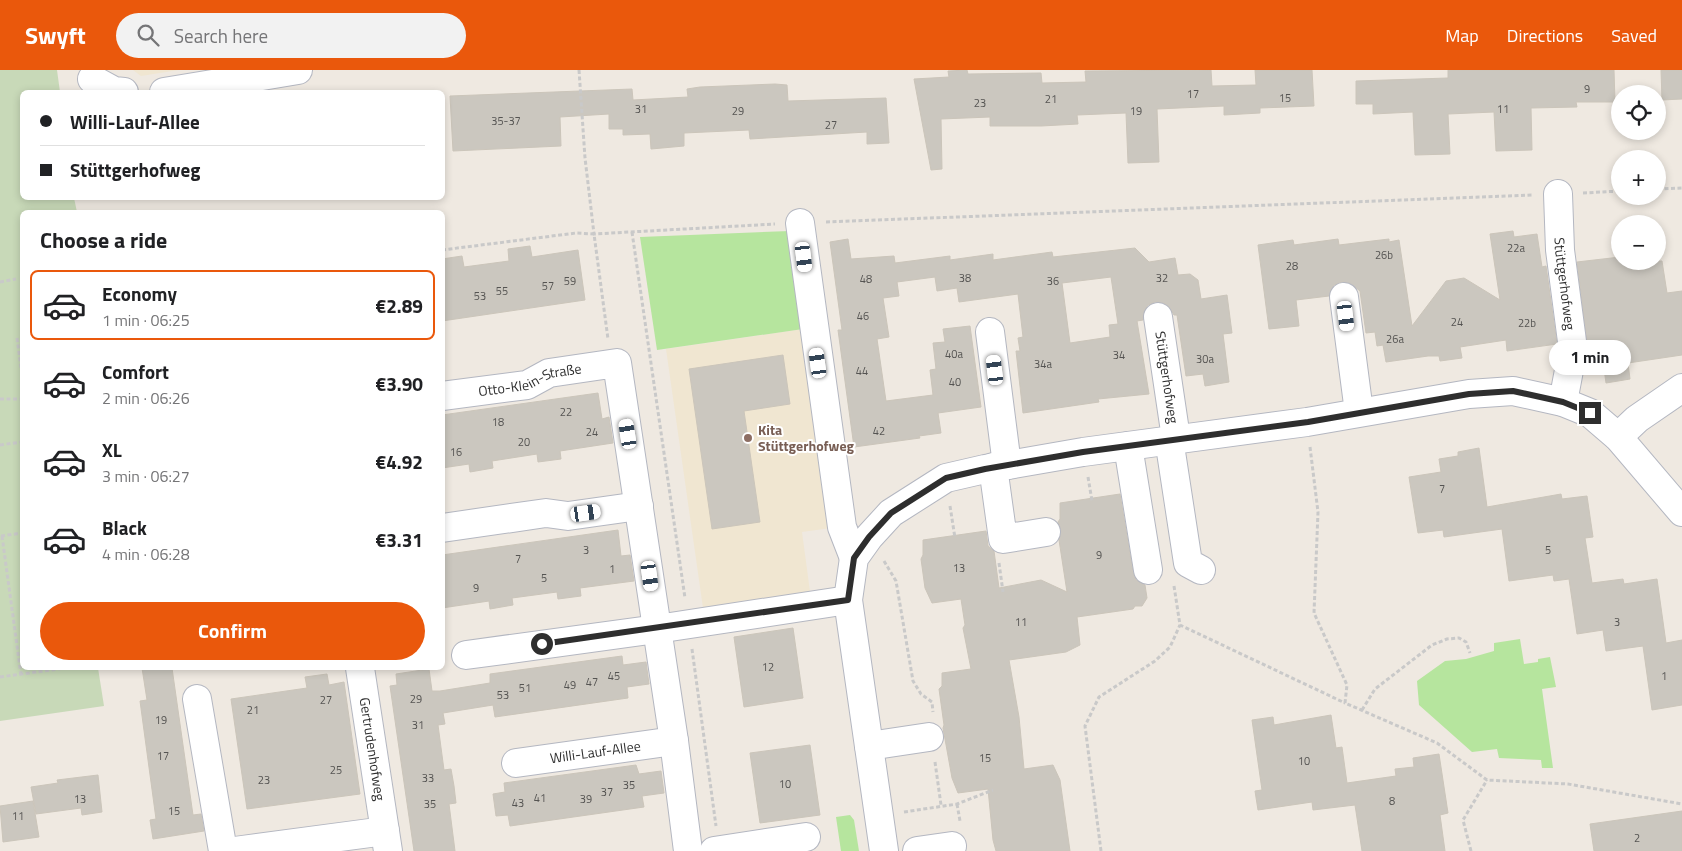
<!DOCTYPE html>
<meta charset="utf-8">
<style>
:root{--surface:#fff;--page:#f2f2f2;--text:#202124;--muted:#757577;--line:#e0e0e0;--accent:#ea580c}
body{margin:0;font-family:"Titillium Web",sans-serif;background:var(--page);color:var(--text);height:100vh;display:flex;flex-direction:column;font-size:19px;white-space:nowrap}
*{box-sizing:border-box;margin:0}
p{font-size:16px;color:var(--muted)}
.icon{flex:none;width:28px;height:28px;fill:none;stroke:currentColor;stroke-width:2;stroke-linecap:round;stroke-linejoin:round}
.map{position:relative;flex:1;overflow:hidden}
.side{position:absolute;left:20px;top:140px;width:425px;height:460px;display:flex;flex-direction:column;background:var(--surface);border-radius:8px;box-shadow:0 2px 8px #0003}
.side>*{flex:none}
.guide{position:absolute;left:20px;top:20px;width:425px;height:110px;border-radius:8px;box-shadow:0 2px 8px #0003;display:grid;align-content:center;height:110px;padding:0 20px;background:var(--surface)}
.fabs{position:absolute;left:1611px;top:15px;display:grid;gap:10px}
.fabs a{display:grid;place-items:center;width:55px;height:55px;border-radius:50%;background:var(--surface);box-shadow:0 2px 8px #0003;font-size:25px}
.end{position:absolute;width:22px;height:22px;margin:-11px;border:6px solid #2e2e2e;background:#fff;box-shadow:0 0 0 2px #fff}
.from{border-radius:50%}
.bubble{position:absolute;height:35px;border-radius:18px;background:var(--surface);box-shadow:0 2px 8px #0003;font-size:16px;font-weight:700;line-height:35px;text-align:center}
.car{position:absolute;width:15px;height:30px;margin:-15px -8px;border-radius:6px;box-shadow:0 0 4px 1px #0007;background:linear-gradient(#fff 24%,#345 0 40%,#fff 0 76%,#345 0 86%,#fff 0)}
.guide b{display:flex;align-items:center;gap:18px;height:48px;font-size:19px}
.guide b+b{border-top:1px solid var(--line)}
.guide i{width:12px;height:12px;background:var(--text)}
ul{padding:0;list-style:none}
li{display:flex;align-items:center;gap:15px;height:70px;margin:0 10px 8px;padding:0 10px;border:2px solid transparent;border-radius:8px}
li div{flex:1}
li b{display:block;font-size:19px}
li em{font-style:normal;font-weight:700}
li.selected{border-color:var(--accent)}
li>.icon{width:45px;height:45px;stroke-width:1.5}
h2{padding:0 20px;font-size:22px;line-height:60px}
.button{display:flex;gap:10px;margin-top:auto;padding:10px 20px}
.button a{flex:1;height:58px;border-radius:30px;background:var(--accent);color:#fff;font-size:20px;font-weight:700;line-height:58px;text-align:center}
header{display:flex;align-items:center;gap:30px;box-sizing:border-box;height:70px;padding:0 25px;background:var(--accent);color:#fff}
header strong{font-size:24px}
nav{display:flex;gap:28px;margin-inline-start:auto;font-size:18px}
.search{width:350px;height:45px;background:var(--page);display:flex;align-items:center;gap:12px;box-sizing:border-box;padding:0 18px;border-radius:28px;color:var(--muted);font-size:19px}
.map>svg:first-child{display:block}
.education{fill:#f0e6d1}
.green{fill:#b6e59e}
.cemetery{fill:#c8d9b8}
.building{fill:#cbc7bf;stroke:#cbc5ba;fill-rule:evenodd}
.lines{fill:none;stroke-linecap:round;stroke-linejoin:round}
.minor-casing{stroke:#b4b7c1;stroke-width:30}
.path{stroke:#c9c9c9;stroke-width:3;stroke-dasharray:4 2.5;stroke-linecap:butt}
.minor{stroke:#fff;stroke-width:28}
.route{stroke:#2e2e2e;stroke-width:6}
.education-dot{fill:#8d6e63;stroke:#fff;stroke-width:2}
.labels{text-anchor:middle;stroke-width:4;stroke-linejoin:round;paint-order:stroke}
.number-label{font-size:11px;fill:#555452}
.street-label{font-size:14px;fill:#2e2e2e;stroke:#fff}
.education-label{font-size:14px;font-weight:bold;fill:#785e54;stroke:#fff;text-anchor:start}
</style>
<header>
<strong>Swyft</strong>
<div class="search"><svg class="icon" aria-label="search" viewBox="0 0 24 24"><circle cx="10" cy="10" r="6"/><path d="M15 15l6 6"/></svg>Search here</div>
<nav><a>Map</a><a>Directions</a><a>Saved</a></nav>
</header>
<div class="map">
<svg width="1682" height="781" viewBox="0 0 1682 781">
<rect width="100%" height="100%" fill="#efe9e1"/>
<!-- education -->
<g class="education">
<path d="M133 0H179L141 6Z"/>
<path d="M803 259 831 458 802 462 811 529 704 545 666 279Z"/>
</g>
<!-- green -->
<g class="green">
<path d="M790 161 803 259 657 280 640 167Z"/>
<path d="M1520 569 1524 594 1538 592V589L1550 587 1556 617 1542 619 1553 698H1542L1541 690 1499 688 1497 679 1472 682 1419 635 1417 611 1445 591 1466 589 1494 581V573Z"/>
<path d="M850 745 854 750 859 781H841L836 747Z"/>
</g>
<!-- cemetery -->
<path class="cemetery" d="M0 0H57L60 22H22V128H74L77 142H22V598H98L104 636 0 651Z"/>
<!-- building -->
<g class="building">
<path d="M967 0 968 4 1041 3 1042 13 1086 12 1085 1 1211 0 1212 16 1256 15 1255 0H1312L1314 36 1260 38V43L1224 45V36L1157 39 1159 92 1128 93 1126 43 1077 45 1078 54 1041 56H990V47L941 49 942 99 931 100 914 9 949 7 948 1Z"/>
<path d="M1448 0H1614L1615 32H1576L1577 37 1531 38 1532 80 1496 81 1494 42 1448 44 1450 84 1415 85 1413 42 1373 44V34H1356V11L1448 8Z"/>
<path d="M1661 0H1682V29L1662 30Z"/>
<path d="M775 14 787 15 788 31 886 28 889 73 867 74V62L750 69 749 60 684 63V76L651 79 650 64 623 65V59H609V44L560 47 561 76 453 81 450 26 632 19 633 30 688 27 687 19 700 17Z"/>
<path d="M1513 161 1514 167 1537 164 1542 197 1546 196 1557 274 1507 281 1506 270 1460 277 1462 288 1440 291 1439 286H1428L1386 292 1383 275 1377 276 1375 262 1366 263 1360 221 1350 213 1342 212 1334 215 1329 226 1296 230 1299 256 1269 259 1258 175 1293 170 1294 175 1338 169 1339 175 1389 169V172L1399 170 1412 256 1446 211 1464 208 1500 230 1490 164Z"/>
<path d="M848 169 851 189 894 186 895 193 950 186V190L993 184V190L1052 182 1053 187 1135 178 1149 192 1175 188 1178 205 1190 204 1198 210 1201 229 1227 225 1232 263 1223 264 1229 312 1205 316 1203 304 1186 306 1177 245H1174L1170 238 1164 233 1155 232 1148 235 1144 241 1143 250 1137 251 1149 324 1098 329 1099 332 1023 343 1016 281H1020L1018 268 1023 267 1018 224 959 232 957 218 937 221 935 207 897 212 899 226 883 228 889 267 877 269 886 331 933 325 930 300 936 299 933 273 945 272 943 259 970 256 981 337 938 343 941 363 919 366 920 368 854 377 838 260H842L830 172ZM1111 207 1118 254 1109 255 1110 267 1070 273 1062 213Z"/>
<path d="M530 176 532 187 578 180 585 230 442 251V189L462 186 464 197 509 191 508 179Z"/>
<path d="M1620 187V191H1662L1667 223 1682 221V285L1628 293 1630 309 1606 313 1602 284 1589 286 1577 192Z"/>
<path d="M783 285 790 334 744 341 760 452 712 459 689 299Z"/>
<path d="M598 323 602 349 609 347 613 373 560 381 561 389 538 392 537 384 492 391 493 398 470 402 469 394 442 398V345Z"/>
<path d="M1479 378 1487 437 1561 424 1562 429 1587 426 1593 467 1585 468 1592 513 1623 509 1624 514 1657 509 1666 573 1682 570V635L1652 640 1643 576 1606 581 1603 560 1577 564 1569 509 1554 511 1553 505 1509 511 1502 459 1444 467 1443 460 1418 463 1409 407 1441 402 1439 389 1458 386V382Z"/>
<path d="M1120 424 1133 502 1136 510 1145 515 1147 528 1142 536H1135L1133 539 1077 547 1080 575 1066 582 1009 590 1019 647 1024 699 1053 695 1060 710 1070 781H996L993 770 988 719 958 723 952 708 943 658 944 655 939 619 942 616V603L971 599 963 558 965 555 961 529 932 533 925 518 921 489 923 485V470L986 461 988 476 994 481 999 518 1041 510 1067 522 1059 470 1061 460 1058 452 1060 449V433Z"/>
<path d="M618 460 621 486 630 485 634 511 580 518 581 526 558 529 557 522 512 528 513 535 490 539 489 531 442 538V485Z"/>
<path d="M793 558 803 628 744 637 734 567Z"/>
<path d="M622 586 623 595 646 592 649 614 627 617 628 628 495 647 493 635 443 643 445 654 438 655 444 700 451 699 454 716 456 733 449 734 455 781H414L390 616 397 615 396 604 429 599 432 621H440L490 613V604Z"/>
<path d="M142 598H172L193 745 201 744 204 761 153 769 150 750 156 749 140 631 147 630Z"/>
<path d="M327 604 329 615 344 612 360 724 247 739 231 629 307 618 305 607Z"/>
<path d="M1331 645 1336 678 1342 677 1347 713 1396 706 1395 699 1414 697 1413 688 1439 684 1448 743 1440 745 1445 781H1362L1355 735 1313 740 1312 732 1258 740 1255 721 1262 720 1252 650 1273 647 1274 655Z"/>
<path d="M810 675 820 745 760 753 750 683Z"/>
<path d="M636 695 639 704 661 701 664 723 642 726 644 737 510 756 508 745 496 746 493 724 505 722 504 713Z"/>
<path d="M98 705 102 742 82 745 81 738 36 744 31 717 58 713 57 710Z"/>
<path d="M33 731 39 767 3 772 0 736Z"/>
<path d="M1682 741V781H1594L1590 754Z"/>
</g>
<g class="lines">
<!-- minor casing -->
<g class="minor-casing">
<g id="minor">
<path d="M92 9 114 21 124 22"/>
<path d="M164 22 298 0"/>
<path id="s1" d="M1558 124 1560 180 1573 279 1563 332"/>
<path d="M800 153 842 457 854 488"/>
<path d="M1344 227 1359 342"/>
<path id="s2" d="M1158 247 1176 368"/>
<path d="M990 262 1007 395"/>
<path id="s3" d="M442 326 527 315 549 303 617 293 674 671 688 781"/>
<path d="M1618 367 1637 349 1682 318"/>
<path d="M1169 369 1188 493 1201 500"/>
<path d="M1128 376 1148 500"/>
<path d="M993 397 1003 469 1046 462"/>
<path d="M442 458 546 443 568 446 639 436"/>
<path d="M466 585 657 559 848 530"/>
<path id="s4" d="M360 598 388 781"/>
<path d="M197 629 223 781"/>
<path d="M869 676 929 667"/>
<path id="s5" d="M516 693 674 671"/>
<path d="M235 781 385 761"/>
<path d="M714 781 806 767"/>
<path d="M884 781 848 530 854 488 869 467 891 443 946 408 985 399 1083 382 1307 352 1469 324 1513 321 1563 332 1590 343 1618 367 1682 442"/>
<path d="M917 781 952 776"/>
</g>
</g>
<!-- path -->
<g class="path">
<path d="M579 0 585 88 594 164 775 154"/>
<path d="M1658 119 1682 118"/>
<path d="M1583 123 1620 121"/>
<path d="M826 152 1532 125"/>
<path d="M632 162 685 528"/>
<path d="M442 180 576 163 594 164 608 269"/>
<path d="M0 212 16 209"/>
<path d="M17 268 22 305"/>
<path d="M0 329H22"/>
<path d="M0 375 22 372"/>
<path d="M1310 377 1318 442 1314 543 1347 615 1345 633 1437 673 1487 710 1568 714 1682 734"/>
<path d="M1088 407 1092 431"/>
<path d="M950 436 955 468"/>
<path d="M1 466 22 463"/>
<path d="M2 466 21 605"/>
<path d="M884 491 896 511 913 611 921 624 932 632 933 642"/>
<path d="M999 493 1003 522"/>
<path d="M1174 516 1180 555 1345 633"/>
<path d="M692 579 716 756"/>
<path d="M0 607 66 598"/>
<path d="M1362 640 1375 619 1432 575 1447 569 1459 568 1466 572 1470 583"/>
<path d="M935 692 941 735"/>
<path d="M957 734 960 751"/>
<path d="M904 742 957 734 993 720"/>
<path d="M1101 781 1085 656 1099 627 1155 591 1170 577 1180 555"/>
<path d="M1471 781 1463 750 1487 710"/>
</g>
<!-- minor -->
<use href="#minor" class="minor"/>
</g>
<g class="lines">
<!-- route -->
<path class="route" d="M542 574 848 530 854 488 869 467 891 443 946 408 985 399 1083 382 1308 352 1469 324 1513 321 1563 332 1590 343"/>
</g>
<!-- markers -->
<circle class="education-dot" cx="748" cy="368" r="5"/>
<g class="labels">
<!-- number labels -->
<g class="number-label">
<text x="1587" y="23">9</text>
<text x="1193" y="28">17</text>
<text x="1285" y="32">15</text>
<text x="1051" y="33">21</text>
<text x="980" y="37">23</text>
<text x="641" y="43">31</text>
<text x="1503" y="43">11</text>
<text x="738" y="45">29</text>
<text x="1136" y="45">19</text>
<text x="506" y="55">35-37</text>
<text x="831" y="59">27</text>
<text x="1516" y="182">22a</text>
<text x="1384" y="189">26b</text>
<text x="1292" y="200">28</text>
<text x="965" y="212">38</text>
<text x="1162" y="212">32</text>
<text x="866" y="213">48</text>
<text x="570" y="215">59</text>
<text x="1053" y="215">36</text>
<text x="548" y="220">57</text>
<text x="502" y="225">55</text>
<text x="480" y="230">53</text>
<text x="863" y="250">46</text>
<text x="1457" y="256">24</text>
<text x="1527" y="257">22b</text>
<text x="1395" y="273">26a</text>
<text x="954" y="288">40a</text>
<text x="1119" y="289">34</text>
<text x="1205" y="293">30a</text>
<text x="1043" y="298">34a</text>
<text x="862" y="305">44</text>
<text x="955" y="316">40</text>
<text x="566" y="346">22</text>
<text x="498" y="356">18</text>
<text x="879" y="365">42</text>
<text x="592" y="366">24</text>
<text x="524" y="376">20</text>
<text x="456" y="386">16</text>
<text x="1442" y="423">7</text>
<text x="586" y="484">3</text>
<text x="1548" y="484">5</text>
<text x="1099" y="489">9</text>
<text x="518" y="493">7</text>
<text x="959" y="502">13</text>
<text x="612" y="503">1</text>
<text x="544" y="512">5</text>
<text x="476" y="522">9</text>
<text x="1021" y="556">11</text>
<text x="1617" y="556">3</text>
<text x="768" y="601">12</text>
<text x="614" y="610">45</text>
<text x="1664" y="610">1</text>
<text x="592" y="616">47</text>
<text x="570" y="619">49</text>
<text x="525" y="622">51</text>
<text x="503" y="629">53</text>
<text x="416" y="633">29</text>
<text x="326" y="634">27</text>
<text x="253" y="644">21</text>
<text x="161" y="654">19</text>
<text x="418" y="659">31</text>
<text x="163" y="690">17</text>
<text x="985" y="692">15</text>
<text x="1304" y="695">10</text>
<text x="336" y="704">25</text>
<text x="428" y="712">33</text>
<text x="264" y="714">23</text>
<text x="785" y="718">10</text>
<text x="629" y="719">35</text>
<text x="607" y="726">37</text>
<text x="540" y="732">41</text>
<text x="80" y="733">13</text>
<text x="586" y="733">39</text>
<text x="1392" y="735">8</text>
<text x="518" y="737">43</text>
<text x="430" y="738">35</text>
<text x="174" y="745">15</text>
<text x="18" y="750">11</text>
<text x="1637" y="772">2</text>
</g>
<!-- street labels -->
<g class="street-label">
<text dy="5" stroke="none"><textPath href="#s1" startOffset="90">Stüttgerhofweg</textPath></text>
<text dy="5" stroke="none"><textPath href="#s2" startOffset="61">Stüttgerhofweg</textPath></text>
<text dy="5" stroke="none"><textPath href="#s3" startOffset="90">Otto-Klein-Straße</textPath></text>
<text dy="5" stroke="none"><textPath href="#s4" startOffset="82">Gertrudenhofweg</textPath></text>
<text dy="5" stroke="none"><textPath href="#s5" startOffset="80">Willi-Lauf-Allee</textPath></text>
</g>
<!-- education labels -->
<g class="education-label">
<text x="758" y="365">Kita<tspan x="758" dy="16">Stüttgerhofweg</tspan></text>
</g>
</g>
</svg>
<div class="fabs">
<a><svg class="icon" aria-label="locate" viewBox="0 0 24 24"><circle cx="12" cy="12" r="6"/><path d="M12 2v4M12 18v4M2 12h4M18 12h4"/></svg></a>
<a>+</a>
<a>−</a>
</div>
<i class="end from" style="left:542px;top:574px"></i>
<i class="end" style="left:1590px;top:343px"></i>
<div class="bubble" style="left:1549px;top:270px;width:82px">1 min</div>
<i class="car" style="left:804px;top:187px;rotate:173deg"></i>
<i class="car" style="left:1346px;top:246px;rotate:173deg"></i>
<i class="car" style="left:818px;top:293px;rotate:352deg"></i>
<i class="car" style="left:995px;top:300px;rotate:353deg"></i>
<i class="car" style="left:628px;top:364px;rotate:351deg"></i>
<i class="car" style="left:586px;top:443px;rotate:82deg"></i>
<i class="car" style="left:650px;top:506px;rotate:172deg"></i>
<div class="guide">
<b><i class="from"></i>Willi-Lauf-Allee</b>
<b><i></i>Stüttgerhofweg</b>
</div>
<section class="side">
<h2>Choose a ride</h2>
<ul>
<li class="selected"><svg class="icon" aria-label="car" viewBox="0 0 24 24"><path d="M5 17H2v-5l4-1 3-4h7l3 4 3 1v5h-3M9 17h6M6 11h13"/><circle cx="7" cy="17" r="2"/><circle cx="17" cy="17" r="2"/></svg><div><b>Economy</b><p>1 min · 06:25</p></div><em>€2.89</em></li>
<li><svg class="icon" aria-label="car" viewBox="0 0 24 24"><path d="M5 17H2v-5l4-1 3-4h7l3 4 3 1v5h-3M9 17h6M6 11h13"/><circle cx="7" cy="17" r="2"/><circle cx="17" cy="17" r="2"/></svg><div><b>Comfort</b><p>2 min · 06:26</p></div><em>€3.90</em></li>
<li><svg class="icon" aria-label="car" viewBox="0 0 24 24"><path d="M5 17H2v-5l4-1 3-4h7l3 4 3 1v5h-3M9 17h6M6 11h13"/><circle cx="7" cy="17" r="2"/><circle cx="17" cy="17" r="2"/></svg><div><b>XL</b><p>3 min · 06:27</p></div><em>€4.92</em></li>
<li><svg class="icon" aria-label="car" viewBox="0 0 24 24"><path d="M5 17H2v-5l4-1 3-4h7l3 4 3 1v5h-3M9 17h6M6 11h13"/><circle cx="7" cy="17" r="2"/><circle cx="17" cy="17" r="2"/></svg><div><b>Black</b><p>4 min · 06:28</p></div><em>€3.31</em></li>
</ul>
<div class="button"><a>Confirm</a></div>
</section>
</div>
